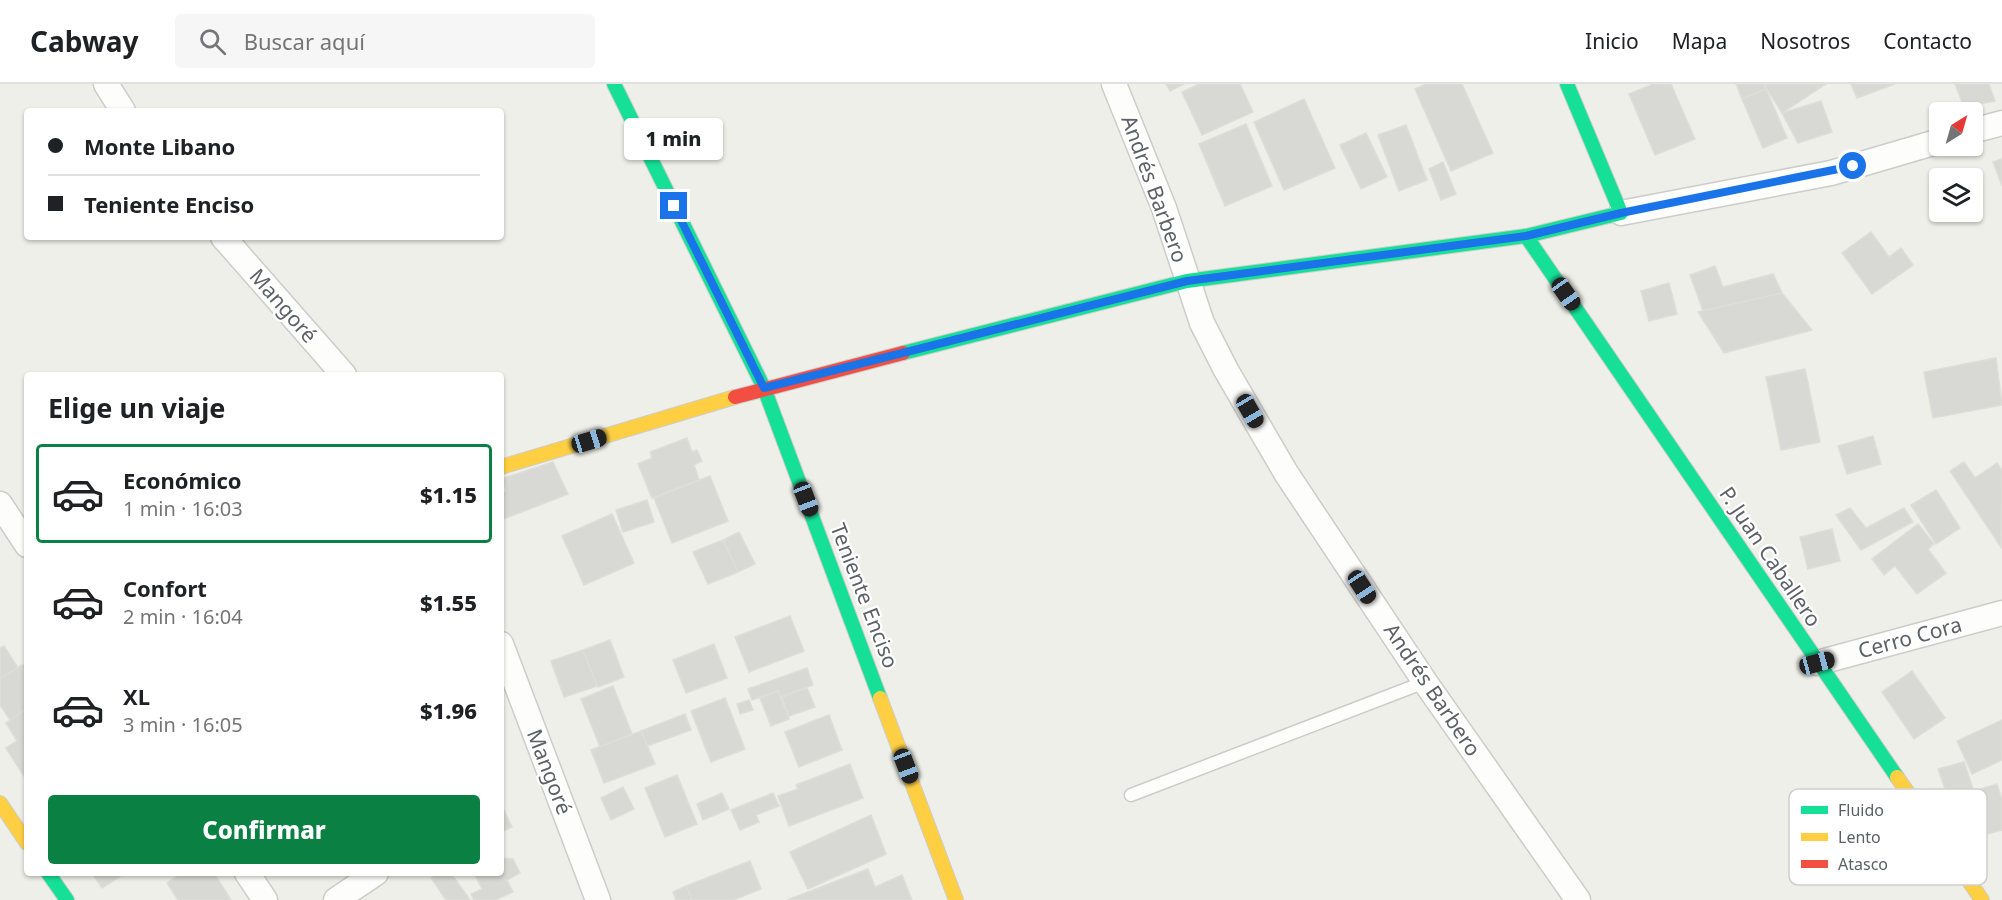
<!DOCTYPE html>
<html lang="es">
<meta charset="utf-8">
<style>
:root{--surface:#fff;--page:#f6f6f6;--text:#202124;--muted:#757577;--line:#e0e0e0;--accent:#0b8043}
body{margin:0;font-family:"Noto Sans",sans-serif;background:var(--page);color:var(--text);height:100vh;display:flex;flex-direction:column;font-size:22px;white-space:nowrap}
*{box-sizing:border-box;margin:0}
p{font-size:20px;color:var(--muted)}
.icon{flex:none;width:33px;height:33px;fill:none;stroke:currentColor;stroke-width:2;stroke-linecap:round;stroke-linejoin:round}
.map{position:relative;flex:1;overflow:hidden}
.panel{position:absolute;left:24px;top:288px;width:480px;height:504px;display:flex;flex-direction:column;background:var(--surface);border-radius:6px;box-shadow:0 2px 4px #0004}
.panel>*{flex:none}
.guide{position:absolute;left:24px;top:24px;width:480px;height:132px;border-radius:6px;box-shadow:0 2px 4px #0004;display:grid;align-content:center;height:132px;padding:0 24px;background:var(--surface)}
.needle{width:39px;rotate:37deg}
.buttons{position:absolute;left:1929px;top:18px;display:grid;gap:12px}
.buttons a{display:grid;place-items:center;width:54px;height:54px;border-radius:6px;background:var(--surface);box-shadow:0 2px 4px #0004;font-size:30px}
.end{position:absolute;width:27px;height:27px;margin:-14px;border:8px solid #1a73e8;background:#fff;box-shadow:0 0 0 3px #fff}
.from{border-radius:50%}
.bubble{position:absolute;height:42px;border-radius:6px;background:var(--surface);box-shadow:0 2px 4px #0004;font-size:20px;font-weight:800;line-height:42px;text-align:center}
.car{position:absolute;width:18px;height:36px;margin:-18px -9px;border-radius:8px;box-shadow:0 0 4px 2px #0007;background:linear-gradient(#222 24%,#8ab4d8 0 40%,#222 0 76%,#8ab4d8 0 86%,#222 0)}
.guide b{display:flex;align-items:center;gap:21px;height:57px;font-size:22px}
.guide b+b{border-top:2px solid var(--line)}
.guide i{width:15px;height:15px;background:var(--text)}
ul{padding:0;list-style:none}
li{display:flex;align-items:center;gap:18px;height:99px;margin:0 12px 9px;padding:0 12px;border:3px solid transparent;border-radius:6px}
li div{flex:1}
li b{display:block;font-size:22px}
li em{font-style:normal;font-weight:800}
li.active{border-color:var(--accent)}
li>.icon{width:54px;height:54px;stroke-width:1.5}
h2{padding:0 24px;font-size:27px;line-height:72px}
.action{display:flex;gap:12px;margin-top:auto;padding:12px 24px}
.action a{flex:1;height:69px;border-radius:6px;background:var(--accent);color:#fff;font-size:24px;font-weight:800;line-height:69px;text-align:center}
header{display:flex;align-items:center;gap:36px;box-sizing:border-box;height:84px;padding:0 30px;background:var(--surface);border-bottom:2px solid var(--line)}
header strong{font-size:28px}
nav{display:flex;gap:33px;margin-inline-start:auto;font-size:21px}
.search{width:420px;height:54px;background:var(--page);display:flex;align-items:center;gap:15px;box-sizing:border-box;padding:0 21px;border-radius:6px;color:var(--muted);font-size:22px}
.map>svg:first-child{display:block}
.building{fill:#d8d8d4;stroke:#deded8;stroke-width:1.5}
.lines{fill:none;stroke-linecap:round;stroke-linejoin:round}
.lane-casing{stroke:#cbcdcb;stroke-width:15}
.street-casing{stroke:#cbcdcb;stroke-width:27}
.fast-casing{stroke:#cccdcc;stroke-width:16}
.slow-casing{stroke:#cccdcc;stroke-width:16}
.jam-casing{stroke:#cccdcc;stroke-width:16}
.lane{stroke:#fdfdfc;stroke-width:12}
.street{stroke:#fdfdfc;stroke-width:24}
.fast{stroke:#16e098;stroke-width:14}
.slow{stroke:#ffcf43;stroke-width:14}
.jam{stroke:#f24e42;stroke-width:14}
.route{stroke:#1a73e8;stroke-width:8}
.labels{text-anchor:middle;stroke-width:4.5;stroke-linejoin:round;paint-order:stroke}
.street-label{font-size:21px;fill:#5e6067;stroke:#fff}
.key{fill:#fff;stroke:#cfcfd1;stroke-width:1.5}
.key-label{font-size:16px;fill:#5e6067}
</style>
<header>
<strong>Cabway</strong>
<div class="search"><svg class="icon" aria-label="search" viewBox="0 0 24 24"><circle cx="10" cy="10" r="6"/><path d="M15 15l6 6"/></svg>Buscar aquí</div>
<nav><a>Inicio</a><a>Mapa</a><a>Nosotros</a><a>Contacto</a></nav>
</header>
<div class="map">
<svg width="2002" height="816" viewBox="0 0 2002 816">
<rect width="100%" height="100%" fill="#efefe9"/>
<!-- building -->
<g class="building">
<path d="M1166 0H1184L1170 7Z"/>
<path d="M1199 0H1240L1253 28 1202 51 1182 8Z"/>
<path d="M1426 0H1462L1493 69 1451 87 1415 5Z"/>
<path d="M1653 0H1671L1695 55 1655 71 1629 10Z"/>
<path d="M1736 0H1764L1766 5 1742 15Z"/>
<path d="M1768 0H1826L1782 29 1765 2Z"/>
<path d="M1851 0H1895L1857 14Z"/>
<path d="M1955 0H1989L1995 17 1964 23Z"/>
<path d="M1766 5 1787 54 1763 64 1742 15Z"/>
<path d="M1304 15 1335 84 1284 106 1254 38Z"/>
<path d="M1821 17 1832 48 1798 59 1782 29Z"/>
<path d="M1246 40 1272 102 1225 122 1199 60Z"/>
<path d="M1406 41 1427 96 1399 107 1378 51Z"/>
<path d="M1366 49 1387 93 1361 105 1340 61Z"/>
<path d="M2002 75V102L1993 78Z"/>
<path d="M1443 78 1456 110 1441 116 1429 85Z"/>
<path d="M1871 148 1889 173 1901 164 1913 181 1872 210 1842 169Z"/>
<path d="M1715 182 1723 203 1773 190 1782 209 1703 227 1690 191Z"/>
<path d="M1669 199 1677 230 1649 237 1641 207Z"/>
<path d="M1782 209 1812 246 1724 269 1698 228Z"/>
<path d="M1996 274 2002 321 1933 334 1924 288Z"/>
<path d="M1805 285 1820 358 1781 366 1766 293Z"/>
<path d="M1873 352 1881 380 1847 390 1838 362Z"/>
<path d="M687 354 692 368 697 366 702 377 694 381 699 396 652 414 638 380 652 374 650 368Z"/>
<path d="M553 378 568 410 501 436V409L506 407 501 395Z"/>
<path d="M1964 378 1975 394 1997 379 2002 386 2001 463 1950 387Z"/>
<path d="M710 392 728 437 672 459 654 414Z"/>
<path d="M1936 406 1960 444 1936 460 1911 421Z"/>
<path d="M647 416 654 438 623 448 616 426Z"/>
<path d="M1850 424 1866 444 1904 424 1913 438 1861 466 1836 431Z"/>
<path d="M612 430 634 479 584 501 562 452Z"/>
<path d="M1918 440 1934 460 1928 465 1946 489 1917 510 1895 482 1884 491 1872 475Z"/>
<path d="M1832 445 1840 477 1808 485 1800 453Z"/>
<path d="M739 448 755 480 738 488 723 456Z"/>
<path d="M723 456 738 488 708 500 693 468Z"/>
<path d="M790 532 804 567 749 588 735 553Z"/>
<path d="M610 556 624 593 598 603 583 566Z"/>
<path d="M714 560 727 594 686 609 673 576Z"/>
<path d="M4 562 18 584 0 595V564Z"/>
<path d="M583 566 597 602 564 613 551 577Z"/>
<path d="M27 580V593L20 582Z"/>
<path d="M20 582 27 593V625L10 636 0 621V595Z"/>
<path d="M807 584 813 601 780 613 778 607 752 616 748 605Z"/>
<path d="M1912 587 1945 634 1914 655 1882 608Z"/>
<path d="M613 602 632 650 600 663 581 615Z"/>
<path d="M807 604 815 623 789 632 782 613Z"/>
<path d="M778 607 789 635 771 642 760 614Z"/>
<path d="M725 614 745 665 711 678 691 627Z"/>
<path d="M749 616 753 626 740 630 737 620Z"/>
<path d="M27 625V697L6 664 17 657 6 639Z"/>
<path d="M685 630 691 646 647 662 641 647Z"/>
<path d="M829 631 842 666 799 683 785 648Z"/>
<path d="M2002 636V676L1972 690 1957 657Z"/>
<path d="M641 647 655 680 604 699 591 666Z"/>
<path d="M1964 678 1974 708 1948 713 1938 685Z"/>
<path d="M850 680 863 714 789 742 778 712 798 705 796 701Z"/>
<path d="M677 691 697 740 665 753 645 704Z"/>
<path d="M1997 700 2002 716V746L1977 753 1964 710Z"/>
<path d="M623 703 634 725 611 736 601 714Z"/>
<path d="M722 709 729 725 703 736 697 720Z"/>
<path d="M773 709 779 722 756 731 759 738 740 746 731 726Z"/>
<path d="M501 720 512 743 501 748Z"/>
<path d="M871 731 886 770 808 805 790 768Z"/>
<path d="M501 774 513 775 520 789 507 796 513 808 495 816H474L471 810 482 805 474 789H501Z"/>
<path d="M750 777 761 805 733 816H692L686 802Z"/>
<path d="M868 785 875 803 902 791 912 816H787Z"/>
<path d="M92 789H126L102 804Z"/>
<path d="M182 789H214L231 816H178L167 799Z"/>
<path d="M438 789H451L470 816H446L431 794Z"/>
<path d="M686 802 692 816H676L673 808Z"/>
</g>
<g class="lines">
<!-- lane casing -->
<g class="lane-casing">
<path id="lane" d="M1131 711 1425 598"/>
</g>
<!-- street casing -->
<g class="street-casing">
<g id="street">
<path d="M106 0 123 27"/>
<path d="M1114 0 1164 124 1202 239 1226 286 1286 389 1425 598 1578 816"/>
<path d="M1972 47 2002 39"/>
<path d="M1621 129 1831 89 1940 57"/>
<path d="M223 153 344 291"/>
<path d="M0 420 27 461"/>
<path d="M501 560 598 816"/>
<path d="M1817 579 2002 529"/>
<path d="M247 789 265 816"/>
<path d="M336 816 376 789"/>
</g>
</g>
<!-- fast casing -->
<g class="fast-casing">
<g id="fast">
<path d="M614 0 764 304 880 614"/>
<path d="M1526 152 1897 693"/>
<path d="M903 269 1187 197 1526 152 1621 129 1567 0"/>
<path d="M48 789 67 816"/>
</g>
</g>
<!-- slow casing -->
<g class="slow-casing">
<g id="slow">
<path d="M501 383 735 313"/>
<path d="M880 614 956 816"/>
<path d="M1897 693 1982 816"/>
<path d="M0 719 27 759"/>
</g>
</g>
<!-- jam casing -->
<g class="jam-casing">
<path id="jam" d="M735 313 903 269"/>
</g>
<!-- lane -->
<use href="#lane" class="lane"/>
<!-- street -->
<use href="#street" class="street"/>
<!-- fast -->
<use href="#fast" class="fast"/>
<!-- slow -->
<use href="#slow" class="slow"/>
<!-- jam -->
<use href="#jam" class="jam"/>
</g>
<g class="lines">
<!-- route -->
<path class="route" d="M674 122 764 304 1187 197 1526 152 1621 129 1853 82"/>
</g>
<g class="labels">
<!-- street labels -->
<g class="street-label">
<text transform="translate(1154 105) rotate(70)" y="7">Andrés Barbero</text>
<text transform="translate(283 222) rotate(49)" y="7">Mangoré</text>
<text transform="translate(1770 473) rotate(56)" y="7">P. Juan Caballero</text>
<text transform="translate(864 512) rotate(69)" y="7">Teniente Enciso</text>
<text transform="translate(1910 554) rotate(-15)" y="7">Cerro Cora</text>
<text transform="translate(1432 606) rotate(56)" y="7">Andrés Barbero</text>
<text transform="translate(549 688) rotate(69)" y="7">Mangoré</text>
</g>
</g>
<!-- legend -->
<rect x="1789" y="705" width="198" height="96" rx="9" class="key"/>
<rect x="1801" y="722" width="27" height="8" fill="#16e098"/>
<rect x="1801" y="749" width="27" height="8" fill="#ffcf43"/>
<rect x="1801" y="776" width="27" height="8" fill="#f24e42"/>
<g class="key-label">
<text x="1838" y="732">Fluido</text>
<text x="1838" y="759">Lento</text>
<text x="1838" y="786">Atasco</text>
</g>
</svg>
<div class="buttons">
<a><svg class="needle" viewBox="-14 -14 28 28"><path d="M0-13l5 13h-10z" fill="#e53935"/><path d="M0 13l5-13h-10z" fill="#757577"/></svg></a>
<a><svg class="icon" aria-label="layers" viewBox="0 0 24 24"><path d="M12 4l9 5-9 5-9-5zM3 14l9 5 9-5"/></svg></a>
</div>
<i class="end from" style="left:1853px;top:82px"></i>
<i class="end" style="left:674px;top:122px"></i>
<div class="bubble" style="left:624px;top:34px;width:99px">1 min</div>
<i class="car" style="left:1566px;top:210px;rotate:145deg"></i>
<i class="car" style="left:1250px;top:327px;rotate:150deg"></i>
<i class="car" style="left:589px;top:357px;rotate:73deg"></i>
<i class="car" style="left:806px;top:415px;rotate:159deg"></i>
<i class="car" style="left:1362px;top:503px;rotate:147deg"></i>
<i class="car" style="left:1817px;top:579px;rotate:75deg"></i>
<i class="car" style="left:906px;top:682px;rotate:159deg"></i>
<div class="guide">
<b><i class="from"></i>Monte Libano</b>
<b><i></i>Teniente Enciso</b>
</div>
<section class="panel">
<h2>Elige un viaje</h2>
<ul>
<li class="active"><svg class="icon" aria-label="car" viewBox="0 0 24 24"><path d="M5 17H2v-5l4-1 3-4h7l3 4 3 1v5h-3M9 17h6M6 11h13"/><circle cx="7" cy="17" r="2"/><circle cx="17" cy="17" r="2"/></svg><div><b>Económico</b><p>1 min · 16:03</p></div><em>$1.15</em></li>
<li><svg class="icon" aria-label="car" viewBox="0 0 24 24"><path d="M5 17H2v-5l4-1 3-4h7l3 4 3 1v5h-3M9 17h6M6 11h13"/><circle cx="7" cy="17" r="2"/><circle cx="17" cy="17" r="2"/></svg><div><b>Confort</b><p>2 min · 16:04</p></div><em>$1.55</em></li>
<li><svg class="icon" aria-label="car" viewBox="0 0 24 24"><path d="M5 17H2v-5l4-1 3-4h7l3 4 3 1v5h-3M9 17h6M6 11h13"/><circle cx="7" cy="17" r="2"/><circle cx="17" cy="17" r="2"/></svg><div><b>XL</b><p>3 min · 16:05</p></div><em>$1.96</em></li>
</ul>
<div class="action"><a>Confirmar</a></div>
</section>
</div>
